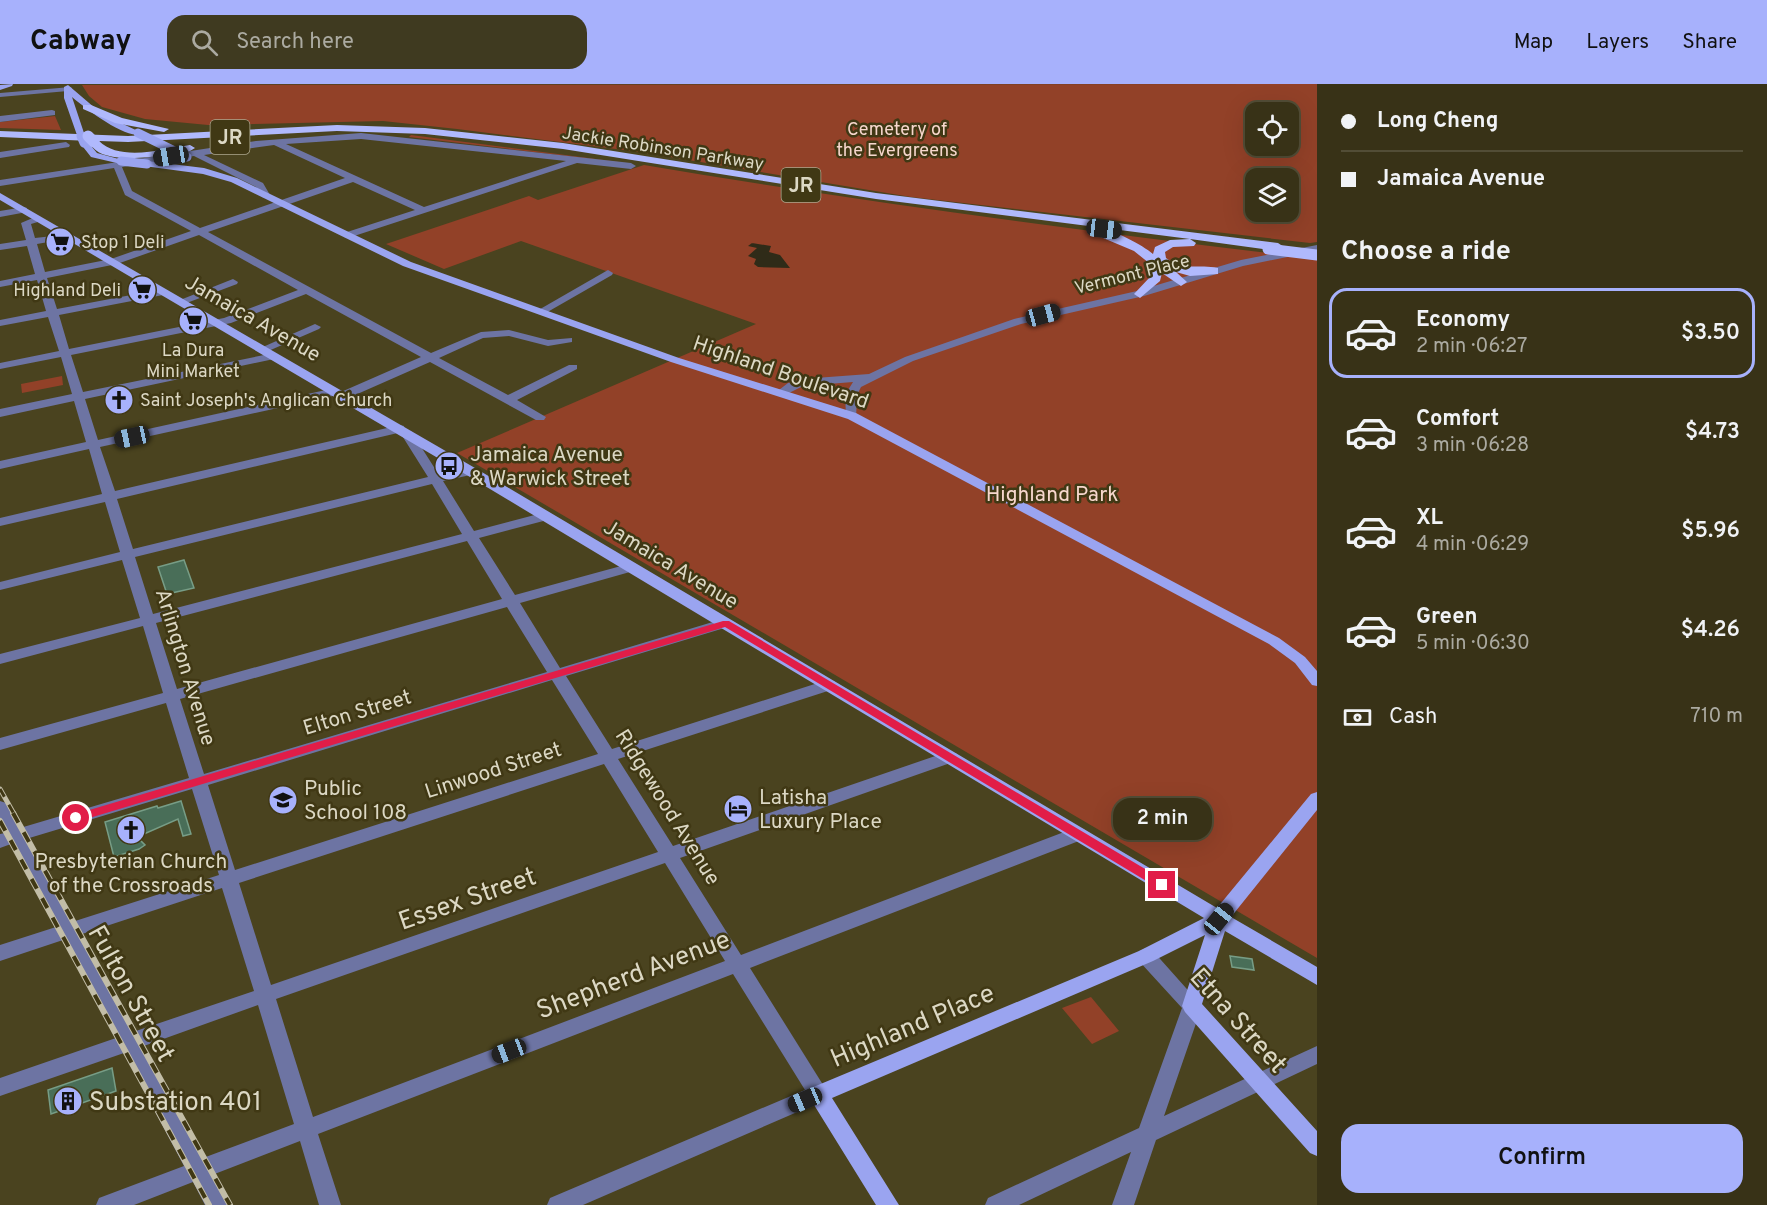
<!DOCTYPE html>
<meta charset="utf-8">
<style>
:root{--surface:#383217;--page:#3f3a20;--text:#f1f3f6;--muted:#abaaa1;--line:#524d36;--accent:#a7b1fc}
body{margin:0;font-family:Overpass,sans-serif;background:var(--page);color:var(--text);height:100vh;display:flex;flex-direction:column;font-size:22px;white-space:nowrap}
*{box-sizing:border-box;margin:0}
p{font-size:20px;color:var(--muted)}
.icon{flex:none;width:33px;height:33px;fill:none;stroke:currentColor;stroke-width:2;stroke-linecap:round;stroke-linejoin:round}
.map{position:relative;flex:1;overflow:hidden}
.side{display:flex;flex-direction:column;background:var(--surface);width:450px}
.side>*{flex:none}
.top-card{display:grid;align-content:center;height:132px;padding:0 24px;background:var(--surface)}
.tools{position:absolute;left:1245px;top:18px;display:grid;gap:12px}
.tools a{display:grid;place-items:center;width:54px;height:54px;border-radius:12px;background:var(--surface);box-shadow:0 6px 24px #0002,0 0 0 2px var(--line);font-size:30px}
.end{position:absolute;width:27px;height:27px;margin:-14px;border:8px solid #e11d48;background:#fff;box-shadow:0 0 0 3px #fff}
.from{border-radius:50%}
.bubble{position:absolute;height:42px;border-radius:18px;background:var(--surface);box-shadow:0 6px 24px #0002,0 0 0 2px var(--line);font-size:20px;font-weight:600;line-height:42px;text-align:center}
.car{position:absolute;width:18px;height:36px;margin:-18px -9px;border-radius:8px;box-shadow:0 0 4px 2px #0007;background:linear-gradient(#222 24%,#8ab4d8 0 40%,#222 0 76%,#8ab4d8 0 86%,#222 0)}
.top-card b{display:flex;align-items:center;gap:21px;height:57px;font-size:22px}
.top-card b+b{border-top:2px solid var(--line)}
.top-card i{width:15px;height:15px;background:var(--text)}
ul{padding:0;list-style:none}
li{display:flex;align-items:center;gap:18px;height:90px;margin:0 12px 9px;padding:0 12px;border:3px solid transparent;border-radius:18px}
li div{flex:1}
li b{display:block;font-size:22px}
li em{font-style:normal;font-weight:600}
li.on{border-color:var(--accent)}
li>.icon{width:54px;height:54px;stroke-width:1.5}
h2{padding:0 24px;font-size:27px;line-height:72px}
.pay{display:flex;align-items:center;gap:15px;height:66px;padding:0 24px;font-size:22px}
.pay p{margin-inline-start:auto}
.action{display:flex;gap:12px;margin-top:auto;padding:12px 24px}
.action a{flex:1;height:69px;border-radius:18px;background:var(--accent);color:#111;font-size:24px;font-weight:600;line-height:69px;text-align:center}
header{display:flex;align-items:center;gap:36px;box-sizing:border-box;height:84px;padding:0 30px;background:var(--accent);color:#111}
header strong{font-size:28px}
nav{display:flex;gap:33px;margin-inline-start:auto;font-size:21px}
.search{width:420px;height:54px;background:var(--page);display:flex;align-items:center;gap:15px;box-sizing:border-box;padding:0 21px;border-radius:18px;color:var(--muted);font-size:22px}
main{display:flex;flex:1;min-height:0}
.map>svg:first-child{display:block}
.green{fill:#924128;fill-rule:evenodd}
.water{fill:#2f2b18}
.building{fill:#496e58;stroke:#779d86;stroke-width:1.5}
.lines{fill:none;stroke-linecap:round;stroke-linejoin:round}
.minor{fill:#6d74a3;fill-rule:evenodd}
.major{fill:#9aa4f0;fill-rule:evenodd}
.highway{fill:#b0b9fd;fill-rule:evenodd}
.rail-far1-casing{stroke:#c2bda7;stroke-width:5}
.rail-casing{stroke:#c2bda7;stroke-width:6}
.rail-far1{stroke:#403814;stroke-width:3;stroke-dasharray:9;stroke-linecap:butt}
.rail{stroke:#403814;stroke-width:4;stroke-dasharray:11;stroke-linecap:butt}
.major-bridge{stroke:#9aa4f0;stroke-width:9}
.highway-bridge{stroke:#b0b9fd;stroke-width:11}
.route{fill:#e11d48}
.labels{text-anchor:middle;stroke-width:5;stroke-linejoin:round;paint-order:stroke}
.far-park-label{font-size:18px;fill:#f7d7cd;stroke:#403814}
.far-street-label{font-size:18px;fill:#dcd8c4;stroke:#403814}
.far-poi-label{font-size:18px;fill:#dcd8c4;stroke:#403814;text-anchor:start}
.shield{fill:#403814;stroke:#ada88f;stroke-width:1.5}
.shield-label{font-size:20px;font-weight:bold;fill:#dcd8c4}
.street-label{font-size:21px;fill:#dcd8c4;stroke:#403814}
.poi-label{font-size:21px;fill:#dcd8c4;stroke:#403814;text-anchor:start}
.park-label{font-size:21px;fill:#f7d7cd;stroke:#403814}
.near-street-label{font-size:26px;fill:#dcd8c4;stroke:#403814}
.near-poi-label{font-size:26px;fill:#dcd8c4;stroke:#403814;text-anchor:start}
</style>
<header>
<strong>Cabway</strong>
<div class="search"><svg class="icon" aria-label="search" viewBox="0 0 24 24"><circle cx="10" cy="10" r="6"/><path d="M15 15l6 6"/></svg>Search here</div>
<nav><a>Map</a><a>Layers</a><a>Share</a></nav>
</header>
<main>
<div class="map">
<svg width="1317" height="1121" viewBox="0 0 1317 1121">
<rect width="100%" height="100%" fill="#4a431f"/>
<!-- green -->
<g class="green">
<path d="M1317 0V158L1310 159 911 113 640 68 457 45 383 37 208 41 145 35 102 23 89 12 82 1ZM1256 28H1288V62H1256ZM1288 94V128H1256V94Z"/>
<path d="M55 32 61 46 0 44V38Z"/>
<path d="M411 51 634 80 409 53Z"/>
<path d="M644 81C867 119 1092 148 1317 175V874L457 369 756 240 521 157 444 185 386 160 529 112 538 116Z"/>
<path d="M62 292 63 301 22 309 21 300Z"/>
<path d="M1091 913 1119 947 1092 960 1062 924Z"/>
</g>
<!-- water -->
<path class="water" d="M746 158 771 162 769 168 780 171 790 184 758 183 754 180 756 175 748 172 757 164 748 162 752 159Z"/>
<!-- building -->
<g class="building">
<path d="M184 476 194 504 167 510 158 483Z"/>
<path d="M181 717 191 750 183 752 178 735 137 753 145 761 139 765 114 773 105 738 157 722 158 724Z"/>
<path d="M1230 872 1252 875 1254 886 1232 883Z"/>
<path d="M112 984 116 1007 51 1030 48 1006Z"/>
</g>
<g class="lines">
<!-- minor -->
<g class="minor">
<path d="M71 3 72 5 68 7 0 13V9Z"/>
<path d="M52 26 55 27V31L0 38V32Z"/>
<path d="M361 49 631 79 636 82 631 85 577 79 348 154 344 153V149L415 126 353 98 208 148 431 269 481 248 509 246 548 256 572 254V258L548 262 509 252 483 254 439 274 508 311 569 281H577V285L517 316 546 333 544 336H536L430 278 346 315H338L337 311 100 363 115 407 400 341 404 342 405 347H411L439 391 470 383 476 387 475 390 443 397 474 447 546 428 553 432 551 435 479 454 515 511 632 479 639 483 637 486 520 519 560 584 726 534 733 539 731 542 566 592 612 665 824 597H834L837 601 834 605 618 675 673 762 944 669H956L958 673 956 677 680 774 741 871 1072 745 1078 744 1084 745 1087 750 1084 755 750 884 825 1004 828 1010 825 1016 583 1121H547L550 1114 805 1006 733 890 318 1050 341 1121H319L300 1057 212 1091 228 1121H205L193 1098 134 1121H96L99 1114 184 1082 124 969 0 1012V994L116 954 63 856 0 877V861L56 843 11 760 0 764V750L5 749 0 739V717L6 719 20 744 189 694 166 619 0 666V654L163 609 143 542 0 580V570L140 534 122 476 0 506V498L120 468 105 418 0 442V434L102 410 89 365 0 385V377L86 358 74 317 0 333V325L72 310 61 273 0 285V279L59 267 48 233 0 242V236L46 227 37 196 0 203V197L35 190 27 162 0 166V160L26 156 21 139 35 133H41V137L31 140 35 154 71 150V154L37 160 45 188 111 175 191 147 125 111 114 84 0 102V96L256 57ZM361 55 566 77 424 123 286 60ZM274 61 345 94 200 144 132 107 122 83 194 72 256 103 262 113 265 114 270 111 263 99 204 71ZM199 151 298 206 224 234 69 265 59 231 163 211 168 208 163 205 57 225 47 194 117 180ZM306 210 421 273 341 308 335 304 98 356 85 315 274 275 280 272 274 269 83 308 71 271 231 239ZM402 348 401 350 428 393 133 465 117 415ZM432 400 462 450 153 530 135 473ZM467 457 502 515 177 605 156 539ZM507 523 547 588 204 690 180 615ZM552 596 598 670 235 786 208 701ZM604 680 658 768 271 901 239 799ZM192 705 219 791 72 838 26 755ZM665 779 725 877 313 1033 276 915ZM222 804 254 907 133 948 79 851ZM258 921 294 1040 203 1074 141 963Z"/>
<path d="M66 58 70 61 69 63 0 74V68Z"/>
<path d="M24 123 27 124V128L0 133V127Z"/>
<path d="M1317 161V167L1243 182 1144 212 1021 240 913 277 861 303 857 311 856 335 852 336 846 332 845 311 853 298 803 302 781 313 775 309 788 299 802 295 869 290 905 273 1014 235 1137 207 1241 176Z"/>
<path d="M608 186 613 189 612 191 544 230 535 228Z"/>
<path d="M233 195 238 198 237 200 184 220 175 218Z"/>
<path d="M315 240 321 243 319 245 266 268 262 269 256 266Z"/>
<path d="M1146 864 1153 867 1202 922 1164 1032 1317 962V980L1156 1056 1134 1121H1112L1131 1068 1019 1121H985L988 1114 1139 1044 1182 924 1139 877 1137 872 1139 867Z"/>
</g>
<!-- major -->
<g class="major">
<path d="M13 0 12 2 0 6V1Z"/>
<path d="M68 1 102 30 142 49C128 58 84 23 72 13L85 52 78 54 64 14V3Z"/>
<path d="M81 57H87L97 69 126 77 121 80 91 73 80 59Z"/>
<path d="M147 77 204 84 237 94 411 178 679 274 856 329 1279 554 1305 573 1317 587V602L1312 601 1295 579 1269 560 848 335 671 278 403 182 231 98 203 90 144 82V78Z"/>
<path d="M0 109 475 384 1217 824 1311 710 1317 708V726L1231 833 1317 883V901L1225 847 1202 920 1317 1047V1072L1310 1069 1185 928 1182 922 1205 851 1153 877 832 1014 899 1121H876L811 1016 808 1010 811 1004 1139 867 1204 834 465 390 0 116Z"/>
</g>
<!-- highway -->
<g class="highway">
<path d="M83 21H91L122 34 169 45 164 48 115 39 83 25Z"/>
<path d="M337 41 425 44 563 59 876 109 1278 159 1284 163 1278 167 1190 155 1196 159 1194 162 1173 163 1165 168 1166 174C1183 187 1199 180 1218 184V190L1190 192 1176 188 1187 198 1181 202 1162 189 1160 197 1140 214 1134 210 1150 193 1149 179 1134 167 1096 151V145C1110 143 1142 161 1153 170L1155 163 1170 156 1190 155 876 115 563 65 425 50 337 47 128 58 99 57C120 78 164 65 190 61L195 64 190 67C169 71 96 85 90 57L0 53V47L128 52Z"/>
</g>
<!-- rail-far1 casing -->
<g class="rail-far1-casing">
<path id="rail-far1" d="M0 705 14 730"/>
</g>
<!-- rail casing -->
<g class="rail-casing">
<g id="rail">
<path d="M13 729 230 1121"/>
<path d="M0 737 209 1121"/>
</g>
</g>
<!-- rail-far1 -->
<use href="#rail-far1" class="rail-far1"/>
<!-- rail -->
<use href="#rail" class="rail"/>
<!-- major-bridge -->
<g class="major-bridge">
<path d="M138 49 187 73"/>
<path d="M81 52 84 59"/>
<path d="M121 77 147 80"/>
</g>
<!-- highway-bridge -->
<g class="highway-bridge">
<path d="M88 52 94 58"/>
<path d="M1268 165 1317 171"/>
</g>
</g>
<!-- route -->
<path class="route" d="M723 537H729L1167 798V804H1158L725 543 76 738 70 734 76 730Z"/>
<!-- icons -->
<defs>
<g id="supermarket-disc" transform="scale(1.5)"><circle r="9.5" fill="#a7b1fc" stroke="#403814"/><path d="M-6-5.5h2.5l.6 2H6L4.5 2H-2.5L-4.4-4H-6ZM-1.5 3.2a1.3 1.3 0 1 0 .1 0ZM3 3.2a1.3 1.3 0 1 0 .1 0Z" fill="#111"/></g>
<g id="church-disc" transform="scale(1.5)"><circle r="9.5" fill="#a7b1fc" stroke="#403814"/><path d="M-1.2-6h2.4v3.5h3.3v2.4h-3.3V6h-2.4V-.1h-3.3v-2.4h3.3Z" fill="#111"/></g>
<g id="bus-disc" transform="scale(1.5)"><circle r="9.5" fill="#a7b1fc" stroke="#403814"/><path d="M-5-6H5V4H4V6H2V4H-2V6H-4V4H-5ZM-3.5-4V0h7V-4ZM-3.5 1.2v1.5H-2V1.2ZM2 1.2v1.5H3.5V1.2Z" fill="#111"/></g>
<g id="school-disc" transform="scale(1.5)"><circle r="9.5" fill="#a7b1fc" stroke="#403814"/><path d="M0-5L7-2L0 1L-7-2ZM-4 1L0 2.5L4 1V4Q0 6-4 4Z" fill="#111"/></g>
<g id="hotel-disc" transform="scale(1.5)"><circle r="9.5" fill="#a7b1fc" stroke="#403814"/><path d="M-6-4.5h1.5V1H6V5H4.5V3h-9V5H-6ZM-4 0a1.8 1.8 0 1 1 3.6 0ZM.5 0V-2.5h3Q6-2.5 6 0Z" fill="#111"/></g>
<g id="building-disc" transform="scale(1.5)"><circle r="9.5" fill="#a7b1fc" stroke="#403814"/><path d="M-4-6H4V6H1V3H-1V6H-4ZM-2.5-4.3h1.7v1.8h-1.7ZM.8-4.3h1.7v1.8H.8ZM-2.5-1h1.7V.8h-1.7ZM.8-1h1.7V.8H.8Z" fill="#111"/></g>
</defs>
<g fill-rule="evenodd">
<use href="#supermarket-disc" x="60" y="158"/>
<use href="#supermarket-disc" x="142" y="206"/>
<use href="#supermarket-disc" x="193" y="237"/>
<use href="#church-disc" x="119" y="316"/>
<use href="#bus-disc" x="449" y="382"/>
<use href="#school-disc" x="283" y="716"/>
<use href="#hotel-disc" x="738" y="725"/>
<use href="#church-disc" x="131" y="746"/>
<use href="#building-disc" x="68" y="1017"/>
</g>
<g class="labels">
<!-- far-park labels -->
<g class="far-park-label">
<text x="897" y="51">Cemetery of<tspan x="897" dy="21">the Evergreens</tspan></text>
</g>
<!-- far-street labels -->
<g class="far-street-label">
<text transform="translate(663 64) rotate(9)" y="6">Jackie Robinson Parkway</text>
<text transform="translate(1132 190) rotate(-14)" y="6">Vermont Place</text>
</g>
<!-- far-poi labels -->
<g class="far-poi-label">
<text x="81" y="164">Stop 1 Deli</text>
<text x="121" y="212" text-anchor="end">Highland Deli</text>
<text x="193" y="272" text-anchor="middle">La Dura<tspan x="193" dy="21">Mini Market</tspan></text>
<text x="140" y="322">Saint Joseph's Anglican Church</text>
</g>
<!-- shield labels -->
<g class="shield">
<rect x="210.5" y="36" width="39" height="34" rx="4.5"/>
<rect x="781.5" y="84" width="39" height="34" rx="4.5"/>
</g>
<g class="shield-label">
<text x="230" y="60">JR</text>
<text x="801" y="108">JR</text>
</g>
<!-- street labels -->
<g class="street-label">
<text transform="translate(253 234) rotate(30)" y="7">Jamaica Avenue</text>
<text transform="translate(781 288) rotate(19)" y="7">Highland Boulevard</text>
<text transform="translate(671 480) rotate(31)" y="7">Jamaica Avenue</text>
<text transform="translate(186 583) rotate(73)" y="7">Arlington Avenue</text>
<text transform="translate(357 628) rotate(-17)" y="7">Elton Street</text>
<text transform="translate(493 686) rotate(-18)" y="7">Linwood Street</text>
<text transform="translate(668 723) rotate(58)" y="7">Ridgewood Avenue</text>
</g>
<!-- poi labels -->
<g class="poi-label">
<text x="470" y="377">Jamaica Avenue<tspan x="470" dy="24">&amp; Warwick Street</tspan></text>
<text x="304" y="711">Public<tspan x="304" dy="24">School 108</tspan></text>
<text x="759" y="720">Latisha<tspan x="759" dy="24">Luxury Place</tspan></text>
<text x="131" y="784" text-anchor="middle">Presbyterian Church<tspan x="131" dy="24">of the Crossroads</tspan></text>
</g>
<!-- park labels -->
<g class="park-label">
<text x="1052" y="417">Highland Park</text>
</g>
<!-- near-street labels -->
<g class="near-street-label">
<text transform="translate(467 814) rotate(-19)" y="9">Essex Street</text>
<text transform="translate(633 890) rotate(-21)" y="9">Shepherd Avenue</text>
<text transform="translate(132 909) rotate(61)" y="9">Fulton Street</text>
<text transform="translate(1239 936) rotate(48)" y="9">Etna Street</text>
<text transform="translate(912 941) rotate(-23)" y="9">Highland Place</text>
</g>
<!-- near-poi labels -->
<g class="near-poi-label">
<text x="89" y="1026">Substation 401</text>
</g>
</g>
</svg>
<div class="tools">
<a><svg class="icon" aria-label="locate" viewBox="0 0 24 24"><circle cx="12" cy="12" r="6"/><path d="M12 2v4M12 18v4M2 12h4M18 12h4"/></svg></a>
<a><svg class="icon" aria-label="layers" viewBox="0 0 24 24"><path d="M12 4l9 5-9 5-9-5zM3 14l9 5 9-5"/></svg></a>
</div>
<i class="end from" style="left:76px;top:734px"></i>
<i class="end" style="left:1162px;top:801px"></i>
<div class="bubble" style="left:1113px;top:714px;width:99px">2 min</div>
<i class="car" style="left:171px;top:72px;rotate:261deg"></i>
<i class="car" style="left:1104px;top:145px;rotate:97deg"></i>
<i class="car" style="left:1043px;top:231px;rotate:75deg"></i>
<i class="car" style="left:132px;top:353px;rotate:258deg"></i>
<i class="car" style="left:1219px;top:835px;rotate:39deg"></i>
<i class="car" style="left:509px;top:967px;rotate:249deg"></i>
<i class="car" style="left:805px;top:1016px;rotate:247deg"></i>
</div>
<section class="side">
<div class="top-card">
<b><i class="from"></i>Long Cheng</b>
<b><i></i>Jamaica Avenue</b>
</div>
<h2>Choose a ride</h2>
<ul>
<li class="on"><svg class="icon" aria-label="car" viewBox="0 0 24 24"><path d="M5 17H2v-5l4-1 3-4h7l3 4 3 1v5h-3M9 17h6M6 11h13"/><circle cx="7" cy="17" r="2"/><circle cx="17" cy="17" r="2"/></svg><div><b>Economy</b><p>2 min · 06:27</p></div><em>$3.50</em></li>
<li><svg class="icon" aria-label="car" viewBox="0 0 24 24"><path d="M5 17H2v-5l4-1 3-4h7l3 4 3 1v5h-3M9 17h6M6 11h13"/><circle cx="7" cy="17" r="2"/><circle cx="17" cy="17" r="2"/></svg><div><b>Comfort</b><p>3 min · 06:28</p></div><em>$4.73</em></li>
<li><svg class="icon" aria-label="car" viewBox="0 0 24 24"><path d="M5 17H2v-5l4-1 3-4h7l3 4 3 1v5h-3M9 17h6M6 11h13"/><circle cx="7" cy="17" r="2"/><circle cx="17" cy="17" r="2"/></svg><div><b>XL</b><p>4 min · 06:29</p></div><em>$5.96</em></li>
<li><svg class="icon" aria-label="car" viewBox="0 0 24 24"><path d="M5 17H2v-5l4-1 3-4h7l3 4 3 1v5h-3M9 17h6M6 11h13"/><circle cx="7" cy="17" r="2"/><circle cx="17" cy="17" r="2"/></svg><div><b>Green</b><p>5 min · 06:30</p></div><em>$4.26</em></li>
</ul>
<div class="pay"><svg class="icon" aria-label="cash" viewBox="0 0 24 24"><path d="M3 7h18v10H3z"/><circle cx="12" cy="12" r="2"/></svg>Cash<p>710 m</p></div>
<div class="action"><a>Confirm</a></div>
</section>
</main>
